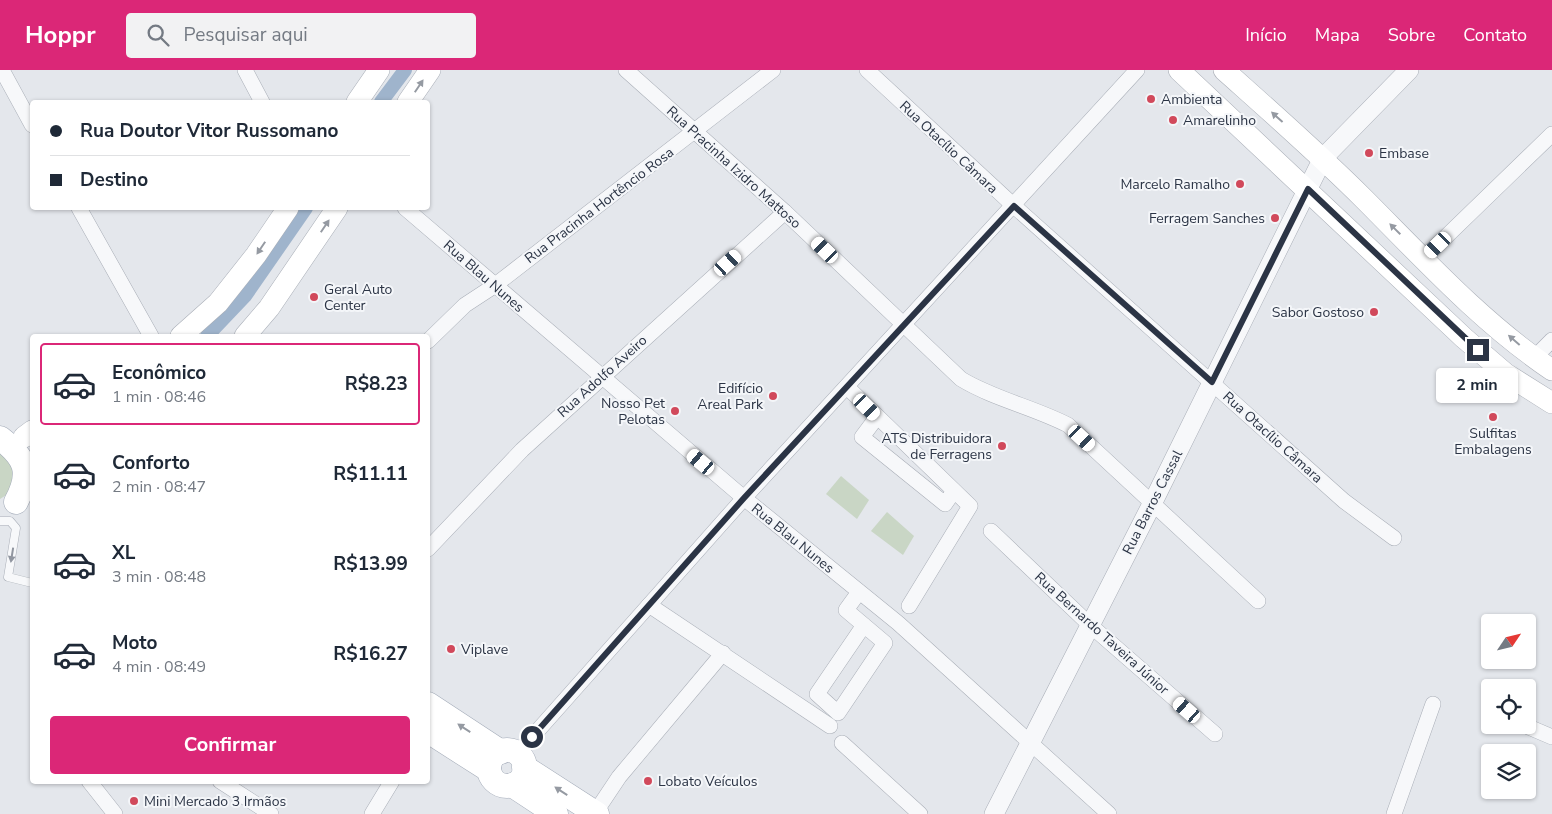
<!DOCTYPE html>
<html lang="pt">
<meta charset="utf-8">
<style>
:root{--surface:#fff;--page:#f2f2f3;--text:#1f2937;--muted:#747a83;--line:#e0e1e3;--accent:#db2777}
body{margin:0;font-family:"Nunito Sans",sans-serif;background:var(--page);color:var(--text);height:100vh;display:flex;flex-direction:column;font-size:19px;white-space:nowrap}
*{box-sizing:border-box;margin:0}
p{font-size:16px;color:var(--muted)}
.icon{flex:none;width:28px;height:28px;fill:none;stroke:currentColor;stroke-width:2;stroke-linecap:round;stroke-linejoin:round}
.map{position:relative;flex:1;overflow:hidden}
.drawer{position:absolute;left:30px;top:264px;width:400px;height:450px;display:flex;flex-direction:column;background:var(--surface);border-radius:5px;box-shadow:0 1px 4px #0004}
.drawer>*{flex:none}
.hud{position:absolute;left:30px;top:30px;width:400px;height:110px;border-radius:5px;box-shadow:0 1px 4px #0004;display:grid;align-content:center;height:110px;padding:0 20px;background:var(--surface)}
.needle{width:32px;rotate:55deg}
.tools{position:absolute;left:1481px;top:544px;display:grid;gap:10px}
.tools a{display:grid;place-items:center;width:55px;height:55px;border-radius:5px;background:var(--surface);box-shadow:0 1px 4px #0004;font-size:25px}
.end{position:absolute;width:22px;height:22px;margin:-11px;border:6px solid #2b3445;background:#fff;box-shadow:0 0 0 2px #fff}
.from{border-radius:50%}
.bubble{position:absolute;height:35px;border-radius:5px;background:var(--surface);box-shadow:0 1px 4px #0004;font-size:16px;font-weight:700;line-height:35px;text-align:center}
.car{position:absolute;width:15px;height:30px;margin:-15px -8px;border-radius:6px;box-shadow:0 0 4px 1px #0007;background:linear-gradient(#fff 24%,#345 0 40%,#fff 0 76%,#345 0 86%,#fff 0)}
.hud b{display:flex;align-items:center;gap:18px;height:48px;font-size:19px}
.hud b+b{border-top:1px solid var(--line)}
.hud i{width:12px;height:12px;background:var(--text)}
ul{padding:9px 0 0;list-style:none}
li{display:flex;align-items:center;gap:15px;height:82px;margin:0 10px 8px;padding:0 10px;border:2px solid transparent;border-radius:5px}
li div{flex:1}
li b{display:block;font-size:19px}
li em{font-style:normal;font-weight:700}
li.current{border-color:var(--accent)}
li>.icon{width:45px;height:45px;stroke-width:1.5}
.button{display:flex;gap:10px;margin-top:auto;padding:10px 20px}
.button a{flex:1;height:58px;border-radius:5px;background:var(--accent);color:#fff;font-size:20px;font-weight:700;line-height:58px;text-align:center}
header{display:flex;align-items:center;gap:30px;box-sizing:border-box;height:70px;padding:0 25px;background:var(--accent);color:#fff}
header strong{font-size:24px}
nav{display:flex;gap:28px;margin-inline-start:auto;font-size:18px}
.search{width:350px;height:45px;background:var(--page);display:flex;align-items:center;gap:12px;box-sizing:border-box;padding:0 18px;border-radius:5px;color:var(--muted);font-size:19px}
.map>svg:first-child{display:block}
.green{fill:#c9d6c5}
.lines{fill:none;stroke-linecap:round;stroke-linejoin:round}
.canal{stroke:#9fb4cc;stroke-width:14}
.service-casing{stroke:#a9aeb7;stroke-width:9}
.minor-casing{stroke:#a9aeb7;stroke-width:16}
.tertiary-casing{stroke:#a9aeb7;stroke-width:20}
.secondary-casing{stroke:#a9aeb7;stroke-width:22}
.primary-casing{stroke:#a3abb8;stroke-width:25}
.service{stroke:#f7f8fa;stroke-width:8}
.minor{stroke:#f7f8fa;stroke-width:15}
.tertiary{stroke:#f7f8fa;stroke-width:19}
.secondary{stroke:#fff;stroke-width:21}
.primary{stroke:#fff;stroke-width:24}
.oneway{fill:#959aa2}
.oneway2{fill:#9196a0}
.route{stroke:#2b3445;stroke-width:6}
.poi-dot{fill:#d1495b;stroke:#f4f6f9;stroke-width:2}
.labels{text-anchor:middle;stroke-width:4;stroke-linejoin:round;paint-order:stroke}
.poi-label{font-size:14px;fill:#2b3445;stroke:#f4f6f9;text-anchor:start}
.street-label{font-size:14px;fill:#2b3445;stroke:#f4f6f9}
</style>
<header>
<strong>Hoppr</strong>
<div class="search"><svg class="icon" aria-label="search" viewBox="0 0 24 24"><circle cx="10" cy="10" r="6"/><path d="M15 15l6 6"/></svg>Pesquisar aqui</div>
<nav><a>Início</a><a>Mapa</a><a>Sobre</a><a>Contato</a></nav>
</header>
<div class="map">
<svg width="1552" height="744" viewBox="0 0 1552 744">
<rect width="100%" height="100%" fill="#e4e7ec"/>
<!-- green -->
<g class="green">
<path d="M0 373 15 385 19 417 0 429Z"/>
<path d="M841 406 869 430 857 449 826 424Z"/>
<path d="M887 442 914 466 903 485 871 461Z"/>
</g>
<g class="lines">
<!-- canal -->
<g class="canal">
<path d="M381 32 405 0"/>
<path d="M207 266 245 226 306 138"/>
</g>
<!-- service casing -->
<g class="service-casing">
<path id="service" d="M0 451H10L16 458 8 507 32 513"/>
</g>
<!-- minor casing -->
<g class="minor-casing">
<g id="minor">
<path d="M2 0 32 55"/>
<path d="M245 0 262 32"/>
<path d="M626 0 785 142 961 309C994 329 1033 337 1068 355L1258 531"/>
<path d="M867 0 1014 136 1344 431 1394 468"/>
<path d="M79 138 151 266"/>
<path d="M405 138 744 428 898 553 1109 744"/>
<path d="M1424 188 1552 64"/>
<path d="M428 271 465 235 494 216 773 0"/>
<path d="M1534 288 1552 270"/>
<path d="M847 317 970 436 909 536"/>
<path d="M877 347 862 367 945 434 954 421"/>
<path d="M991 461 1090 555 1215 664"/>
<path d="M428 479 522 380 785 142"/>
<path d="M859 522 846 540 885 573 838 643 817 624 864 555"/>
<path d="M649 535 830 656"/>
<path d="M1524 655 1552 667"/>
<path d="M842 673 920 744"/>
<path d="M517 684 744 428 1137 0"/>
<path d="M89 711 115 744"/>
<path d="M220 711 271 744"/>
<path d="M595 743 619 707 723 583"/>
<path d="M372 744 392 711"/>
<path d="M1394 744 1433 634"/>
</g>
</g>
<!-- tertiary casing -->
<g class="tertiary-casing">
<path id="tertiary" d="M994 744 1152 434 1323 88 1409 0"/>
</g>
<!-- secondary casing -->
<g class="secondary-casing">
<g id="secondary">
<path d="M1179 0 1464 268 1506 304 1552 333"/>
<path d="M1224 0C1271 42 1319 84 1364 129 1423 188 1482 253 1552 300"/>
<path d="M357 32 379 0"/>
<path d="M408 32 430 0"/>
<path d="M181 266 218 233 256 185 288 138"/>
<path d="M245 266 269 238 337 138"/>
<path d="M24 367 32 361"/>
</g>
</g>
<!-- primary casing -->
<g class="primary-casing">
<g id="primary">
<path d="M0 368C26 388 32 402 16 432"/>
<path d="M428 634 501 682"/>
<path d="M428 661 489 700"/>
<circle cx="507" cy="698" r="18"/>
<path d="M524 697 597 744"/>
<path d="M512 715 556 744"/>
</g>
</g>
<!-- service -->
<use href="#service" class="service"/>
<!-- minor -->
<use href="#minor" class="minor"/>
<!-- tertiary -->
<use href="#tertiary" class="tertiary"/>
<!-- secondary -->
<use href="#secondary" class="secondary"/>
<!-- primary -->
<use href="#primary" class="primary"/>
</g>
<!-- one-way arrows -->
<defs><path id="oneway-solid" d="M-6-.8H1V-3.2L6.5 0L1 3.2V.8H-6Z" transform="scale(1.25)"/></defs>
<g class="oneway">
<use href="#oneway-solid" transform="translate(419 16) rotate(-56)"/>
<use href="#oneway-solid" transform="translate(1277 47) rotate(-138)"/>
<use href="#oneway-solid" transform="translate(325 156) rotate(-56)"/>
<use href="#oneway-solid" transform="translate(1395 159) rotate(-135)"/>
<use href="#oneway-solid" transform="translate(261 178) rotate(124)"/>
<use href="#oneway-solid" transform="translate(1514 270) rotate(-139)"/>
<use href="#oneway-solid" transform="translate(464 658) rotate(-147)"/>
<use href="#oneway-solid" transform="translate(561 721) rotate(-147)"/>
</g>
<use class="oneway2" href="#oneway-solid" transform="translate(12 485) rotate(99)"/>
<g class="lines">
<!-- route -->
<path class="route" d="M532 667 744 428 1014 136 1212 312 1308 119 1478 280"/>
</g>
<!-- markers -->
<g class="poi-dot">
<circle cx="1151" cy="29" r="5"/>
<circle cx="1173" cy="50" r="5"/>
<circle cx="1369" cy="83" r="5"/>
<circle cx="1240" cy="114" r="5"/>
<circle cx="1275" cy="148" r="5"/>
<circle cx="314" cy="227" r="5"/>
<circle cx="1374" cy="242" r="5"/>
<circle cx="773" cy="326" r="5"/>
<circle cx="675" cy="341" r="5"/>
<circle cx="1493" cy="347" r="5"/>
<circle cx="1002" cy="376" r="5"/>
<circle cx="451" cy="579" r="5"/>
<circle cx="648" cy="711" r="5"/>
<circle cx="134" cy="731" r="5"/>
</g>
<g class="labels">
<!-- poi labels -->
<g class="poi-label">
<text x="1161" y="34">Ambienta</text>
<text x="1183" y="55">Amarelinho</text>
<text x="1379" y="88">Embase</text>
<text x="1230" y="119" text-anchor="end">Marcelo Ramalho</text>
<text x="1265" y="153" text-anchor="end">Ferragem Sanches</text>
<text x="324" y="224">Geral Auto<tspan x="324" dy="16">Center</tspan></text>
<text x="1364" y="247" text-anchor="end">Sabor Gostoso</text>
<text x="763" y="323" text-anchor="end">Edifício<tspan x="763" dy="16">Areal Park</tspan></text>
<text x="665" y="338" text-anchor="end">Nosso Pet<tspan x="665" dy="16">Pelotas</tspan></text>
<text x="1493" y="368" text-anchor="middle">Sulfitas<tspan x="1493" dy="16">Embalagens</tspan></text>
<text x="992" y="373" text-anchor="end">ATS Distribuidora<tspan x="992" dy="16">de Ferragens</tspan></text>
<text x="461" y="584">Viplave</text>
<text x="658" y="716">Lobato Veículos</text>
<text x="144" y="736">Mini Mercado 3 Irmãos</text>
</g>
<!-- street labels -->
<g class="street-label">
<text transform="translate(949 77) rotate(43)" y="5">Rua Otacílio Câmara</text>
<text transform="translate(734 97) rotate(42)" y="5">Rua Pracinha Izidro Mattoso</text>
<text transform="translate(599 135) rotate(-37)" y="5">Rua Pracinha Hortêncio Rosa</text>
<text transform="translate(484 206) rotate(41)" y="5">Rua Blau Nunes</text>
<text transform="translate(602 306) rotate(-42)" y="5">Rua Adolfo Aveiro</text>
<text transform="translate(1273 367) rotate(42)" y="5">Rua Otacílio Câmara</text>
<text transform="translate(1152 432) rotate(-63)" y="5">Rua Barros Cassal</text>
<text transform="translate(793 468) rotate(39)" y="5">Rua Blau Nunes</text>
<text transform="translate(1102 563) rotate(42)" y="5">Rua Bernardo Taveira Júnior</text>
</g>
</g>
</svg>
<div class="tools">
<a><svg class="needle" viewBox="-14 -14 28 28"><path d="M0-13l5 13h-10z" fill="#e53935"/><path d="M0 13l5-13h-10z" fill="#747a83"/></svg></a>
<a><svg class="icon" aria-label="locate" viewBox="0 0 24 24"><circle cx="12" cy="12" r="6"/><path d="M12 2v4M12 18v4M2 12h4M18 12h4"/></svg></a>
<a><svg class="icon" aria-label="layers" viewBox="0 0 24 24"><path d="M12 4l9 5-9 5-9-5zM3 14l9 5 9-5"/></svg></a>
</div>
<i class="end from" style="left:532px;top:667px"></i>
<i class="end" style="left:1478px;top:280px"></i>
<div class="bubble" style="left:1436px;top:298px;width:82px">2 min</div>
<i class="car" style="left:1438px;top:175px;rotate:226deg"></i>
<i class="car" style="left:825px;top:180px;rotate:314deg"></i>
<i class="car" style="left:728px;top:193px;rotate:48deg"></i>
<i class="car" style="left:867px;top:337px;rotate:135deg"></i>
<i class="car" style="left:1082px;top:368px;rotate:133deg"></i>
<i class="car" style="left:701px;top:392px;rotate:310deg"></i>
<i class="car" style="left:1187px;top:640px;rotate:311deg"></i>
<div class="hud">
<b><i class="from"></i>Rua Doutor Vitor Russomano</b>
<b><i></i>Destino</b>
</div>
<section class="drawer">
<ul>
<li class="current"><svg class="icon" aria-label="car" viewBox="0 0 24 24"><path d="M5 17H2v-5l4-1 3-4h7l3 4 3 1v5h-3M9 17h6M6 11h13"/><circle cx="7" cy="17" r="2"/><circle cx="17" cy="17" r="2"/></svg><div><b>Econômico</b><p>1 min · 08:46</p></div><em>R$8.23</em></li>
<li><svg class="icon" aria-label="car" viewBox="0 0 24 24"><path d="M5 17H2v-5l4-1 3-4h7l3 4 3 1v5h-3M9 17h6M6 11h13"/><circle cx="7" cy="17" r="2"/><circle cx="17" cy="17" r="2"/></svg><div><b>Conforto</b><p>2 min · 08:47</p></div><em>R$11.11</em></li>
<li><svg class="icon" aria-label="car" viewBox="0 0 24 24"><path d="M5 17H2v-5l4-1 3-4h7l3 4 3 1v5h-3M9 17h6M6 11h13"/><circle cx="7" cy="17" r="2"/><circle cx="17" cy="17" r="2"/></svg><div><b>XL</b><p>3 min · 08:48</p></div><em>R$13.99</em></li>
<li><svg class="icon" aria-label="car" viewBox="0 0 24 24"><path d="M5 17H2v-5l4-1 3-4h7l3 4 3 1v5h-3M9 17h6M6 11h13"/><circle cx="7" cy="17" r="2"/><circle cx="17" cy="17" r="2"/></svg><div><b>Moto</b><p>4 min · 08:49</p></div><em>R$16.27</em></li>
</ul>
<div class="button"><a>Confirmar</a></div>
</section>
</div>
